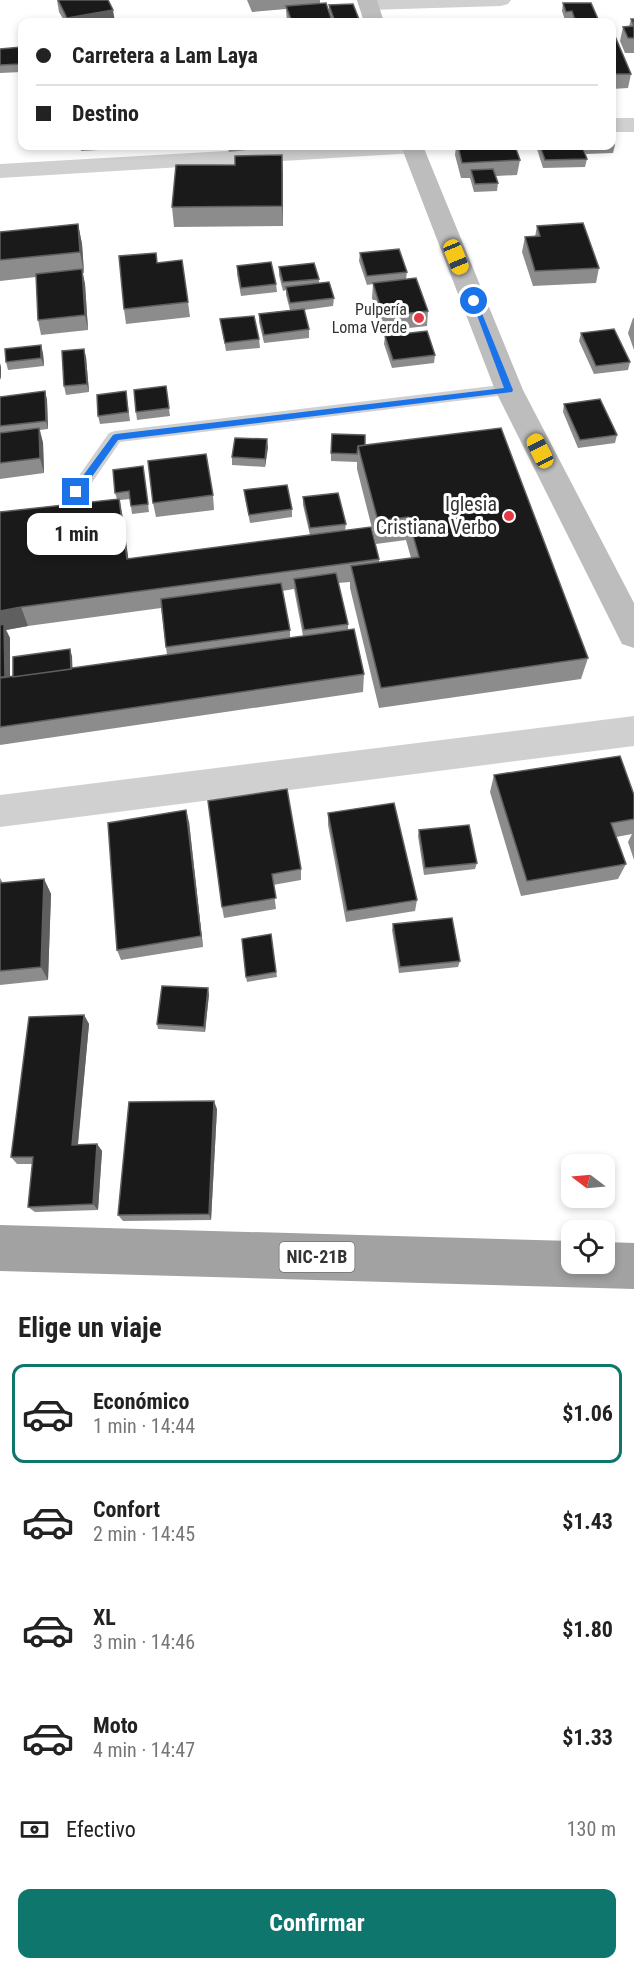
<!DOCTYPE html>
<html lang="es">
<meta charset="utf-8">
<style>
:root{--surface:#fff;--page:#f2f2f2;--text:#222;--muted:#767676;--line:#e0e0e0;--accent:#0f766e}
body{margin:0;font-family:"Roboto Condensed",sans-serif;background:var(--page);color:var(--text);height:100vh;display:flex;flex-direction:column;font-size:22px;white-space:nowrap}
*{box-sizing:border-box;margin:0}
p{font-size:20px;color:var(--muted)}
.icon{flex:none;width:33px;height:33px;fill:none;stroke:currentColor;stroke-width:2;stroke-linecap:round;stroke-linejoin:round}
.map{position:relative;height:1292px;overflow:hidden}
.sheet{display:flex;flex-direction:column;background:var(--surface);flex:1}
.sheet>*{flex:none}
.hud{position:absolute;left:18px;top:18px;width:598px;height:132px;border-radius:12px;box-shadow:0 3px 9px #0003;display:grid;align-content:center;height:132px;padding:0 18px;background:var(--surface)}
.needle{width:39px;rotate:286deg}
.fabs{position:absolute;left:561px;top:1154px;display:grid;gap:12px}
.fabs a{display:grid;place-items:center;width:54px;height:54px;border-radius:12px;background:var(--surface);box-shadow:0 3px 9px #0003;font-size:30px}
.end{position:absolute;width:27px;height:27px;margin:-14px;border:8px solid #1a73e8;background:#fff;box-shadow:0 0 0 3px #fff}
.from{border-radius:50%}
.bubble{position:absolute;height:42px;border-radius:12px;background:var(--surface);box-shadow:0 3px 9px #0003;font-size:20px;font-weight:700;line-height:42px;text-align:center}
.car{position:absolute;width:18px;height:36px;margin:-18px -9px;border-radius:8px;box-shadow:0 0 4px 2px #0007;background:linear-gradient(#f5c518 24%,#345 0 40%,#f5c518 0 76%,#345 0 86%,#f5c518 0)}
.hud b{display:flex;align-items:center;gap:21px;height:57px;font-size:22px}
.hud b+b{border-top:2px solid var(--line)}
.hud i{width:15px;height:15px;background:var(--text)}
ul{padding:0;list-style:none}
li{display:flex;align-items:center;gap:18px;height:99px;margin:0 12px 9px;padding:0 6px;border:3px solid transparent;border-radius:12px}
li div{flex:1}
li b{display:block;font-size:22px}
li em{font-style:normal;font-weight:700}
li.current{border-color:var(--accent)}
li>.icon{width:54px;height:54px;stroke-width:1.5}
h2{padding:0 18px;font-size:27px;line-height:72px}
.pay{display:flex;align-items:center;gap:15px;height:66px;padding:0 18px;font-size:22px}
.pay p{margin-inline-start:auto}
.cta{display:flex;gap:12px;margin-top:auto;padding:12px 18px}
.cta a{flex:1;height:69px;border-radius:12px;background:var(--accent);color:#fff;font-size:24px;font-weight:700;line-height:69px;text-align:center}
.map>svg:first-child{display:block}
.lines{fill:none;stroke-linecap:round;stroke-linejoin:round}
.service{fill:#d0d0d0;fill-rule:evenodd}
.minor{fill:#d0d0d0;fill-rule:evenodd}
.secondary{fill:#bdbdbd;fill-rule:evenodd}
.trunk{fill:#a2a2a2;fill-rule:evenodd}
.wall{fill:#8c8c8c;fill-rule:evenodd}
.shaded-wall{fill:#5f5f5f}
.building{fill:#1a1a1a;stroke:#5f5f5f;stroke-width:1.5}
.route{fill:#1a73e8}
.poi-dot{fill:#e63946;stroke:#fff;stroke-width:2}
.labels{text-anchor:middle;stroke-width:6;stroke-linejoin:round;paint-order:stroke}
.far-poi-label{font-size:16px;fill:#333;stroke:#fff;text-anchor:end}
.shield{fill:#fff;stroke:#707070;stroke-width:1.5}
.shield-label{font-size:18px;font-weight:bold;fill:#333}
.poi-label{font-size:20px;fill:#333;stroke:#fff;text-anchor:end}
</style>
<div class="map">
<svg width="634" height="1292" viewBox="0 0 634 1292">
<rect width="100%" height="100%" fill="#fff"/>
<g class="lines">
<!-- service -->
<path class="service" d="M509 384 515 386 517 390 515 394 120 442 69 516 63 518 57 516 54 511 109 433 115 431Z"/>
<!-- minor -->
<g class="minor">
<path d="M361 0H511L508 4 501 6 368 10 361 8 358 4Z"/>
<rect x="612" y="118" width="22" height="14"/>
<path d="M311 146H426L423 151 415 153 0 178V164Z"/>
<path d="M634 716V746L0 827V795Z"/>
</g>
<!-- secondary -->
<g class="secondary">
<path d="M357 0H377L384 22H364Z"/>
<path d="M401 146H423L523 390 634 603V648L622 644 495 390Z"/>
</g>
<!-- trunk -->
<path class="trunk" d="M0 1225 572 1241V1263H604V1242L634 1243V1289L0 1271Z"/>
</g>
<!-- wall -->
<g class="wall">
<path d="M57 0H108L115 22H65L59 12Z"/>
<path d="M247 0H320V3L329 12V5L360 22H287L286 9 252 12Z"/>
<path d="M563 3 598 19 597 22H572L571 19 565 20 562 11Z"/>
<path d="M631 19H634V53H625L620 41 623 27H629Z"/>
<path d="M612 29 631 74 628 88 612 89Z"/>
<path d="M0 49 22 53V72L0 73Z"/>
<path d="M612 138 615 145 613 153 586 154 583 146H612Z"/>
<path d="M80 146H168L81 151Z"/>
<path d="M227 146H255V149L229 152Z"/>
<path d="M456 146H515L520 160 517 175 496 176 498 183 497 191 474 192 470 178H461L455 155Z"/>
<path d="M536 146H582L587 159 585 167 543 168Z"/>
<path d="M282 155 283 226 174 227 172 207Z"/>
<path d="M78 224 82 244 84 273H82L85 284 88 330 41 335 38 320 36 277 0 281V232Z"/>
<path d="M537 226 599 268 596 283 533 286 522 252 525 237H535Z"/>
<path d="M360 253 407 272 406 279 428 311 427 326 382 331 372 298 373 284 367 285 359 261Z"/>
<path d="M158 263 188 302 190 317 126 324 124 309Z"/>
<path d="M237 266 276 284 277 292 241 296 237 274Z"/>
<path d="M279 267 319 279V283L334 298 333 306 304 310 309 329V338L264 343 259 322V314L290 310 286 295V290L283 291 279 275Z"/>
<path d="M633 318H634V350L628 333Z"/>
<path d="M220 319 259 339 260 348 226 351Z"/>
<path d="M581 333 630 362 628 370 594 374 579 341Z"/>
<path d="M385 336 435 355 434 363 392 368 384 344Z"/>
<path d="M43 353 44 366 8 370 6 362Z"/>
<path d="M86 357 89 392 66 395 64 386Z"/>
<path d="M166 386 170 416 137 420 136 412Z"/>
<path d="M45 391 47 400 48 429 40 430 43 443 44 473 0 479V397Z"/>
<path d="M126 391 130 421 100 424 98 416Z"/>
<path d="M564 404 617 435 615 443 578 448 563 412Z"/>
<path d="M365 445 588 658 581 679 379 708 350 588V582L338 583 348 624V630L364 674 363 692 0 745V512L117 499 115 493 143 466 149 512 132 514 130 499 120 500 123 519 128 559 310 535 303 505V497L346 524 345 531 379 559V562L411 558 406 540 376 544 357 469V462L331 461V453ZM294 589 303 636 290 638V630L282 591ZM161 608 167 655 72 668V656L10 677V638L6 630 28 626Z"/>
<path d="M268 447 265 467 232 465V457Z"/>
<path d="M244 490 292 509V517L250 523 245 498Z"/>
<path d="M213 495 214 510 156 517 153 503Z"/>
<path d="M494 775 634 795V860L628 842 632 834 616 837 626 864 618 879 521 896 490 792Z"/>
<path d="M287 789 301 869V880L273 885 276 909 224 918 222 907Z"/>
<path d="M328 813 417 900 415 911 346 922 328 825Z"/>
<path d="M189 822 203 947 121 960 117 950Z"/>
<path d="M419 830 477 863 475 869 424 875 418 836Z"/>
<path d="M0 878 3 883 44 879 51 894 48 980 0 985Z"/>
<path d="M393 924 460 961 458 967 399 973 392 930Z"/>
<path d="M271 934 277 977 247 982 246 977Z"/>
<path d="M209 994 205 1032 158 1029 157 1024Z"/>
<path d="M84 1015 89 1024 78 1145 97 1144 102 1151 98 1210 35 1212 28 1207 33 1164H17L11 1157Z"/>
<path d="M217 1109 211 1220 123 1221 118 1215Z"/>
</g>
<!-- shaded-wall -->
<g class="shaded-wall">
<path d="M113 10 115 22H68L67 18Z"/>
<path d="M21 47 22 53V72L21 64Z"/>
<path d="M282 155 283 175V226L282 206Z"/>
<path d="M78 224 82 244 84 273 80 252Z"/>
<path d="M82 269 85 284 88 330 85 315Z"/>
<path d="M41 345 43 353 44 366 41 358Z"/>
<path d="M84 349 86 357 89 392 87 384Z"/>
<path d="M0 363 1 367V380L0 377Z"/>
<path d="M45 391 47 400 48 429 46 421Z"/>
<path d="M39 428 43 443 44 473 40 458Z"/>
<path d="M267 439 268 447 265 467V459Z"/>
<path d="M119 499 123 519 131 578 127 559Z"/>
<path d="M21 607 28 626 6 630 10 638V690L5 677 0 631V611Z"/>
<path d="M70 649 72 656 73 680 71 672Z"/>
<path d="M186 810 189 822 203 947 201 936Z"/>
<path d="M44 879 51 894 48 980 41 967Z"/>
<path d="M208 988 209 994 205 1032 204 1027Z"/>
<path d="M84 1015 89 1024 77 1152 72 1145Z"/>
<path d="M214 1101 217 1109 211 1220 209 1214Z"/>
<path d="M97 1144 102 1151 98 1210 93 1204Z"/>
</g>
<!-- building -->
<g class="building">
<path d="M58 0H108L113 10 67 18Z"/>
<path d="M326 3 332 21 310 22H292L286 6Z"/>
<path d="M563 3H591L598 19 575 20 572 11 566 12Z"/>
<path d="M353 4 360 22H335L329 5Z"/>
<path d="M631 19H634V38H628L623 27 634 26Z"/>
<path d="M612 29 631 74H612Z"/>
<path d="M21 47V64L0 65V49Z"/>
<path d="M458 146H515L520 160 462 163Z"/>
<path d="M540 146H582L587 159 545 160Z"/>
<path d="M282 155V206L172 207 176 165H235V156Z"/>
<path d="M493 169 498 183 475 184 471 170Z"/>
<path d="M583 223 599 268 535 271 525 237 540 236 537 226Z"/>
<path d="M78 224 80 252 0 260V232Z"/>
<path d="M399 249 407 272 367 276 360 253Z"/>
<path d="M156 253 157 263 182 260 188 302 124 309 119 256Z"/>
<path d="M271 262 276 284 241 288 237 266Z"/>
<path d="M314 263 319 279 283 282 279 267Z"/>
<path d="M82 269 85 315 38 320 36 274Z"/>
<path d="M416 278 428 311 383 316 373 283Z"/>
<path d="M329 282 334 298 290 303 286 287Z"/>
<path d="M304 309 309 329 264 335 259 314Z"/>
<path d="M254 316 259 339 225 343 220 319Z"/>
<path d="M614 329 630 362 596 366 581 333Z"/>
<path d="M427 331 435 355 393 360 385 336Z"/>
<path d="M41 345V358L6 362 5 349Z"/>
<path d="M84 349 87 384 64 386 62 351Z"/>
<path d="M166 386 169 408 136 412 134 390Z"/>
<path d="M45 391 46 421 0 426V397Z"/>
<path d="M126 391 128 412 98 416 97 395Z"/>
<path d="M600 399 617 435 580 440 564 404Z"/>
<path d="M39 428 40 458 0 463V433Z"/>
<path d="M501 428 588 658 381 688 351 566 419 557 408 517 378 521 358 446Z"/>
<path d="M332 434 365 435V445L358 446 357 454 331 453Z"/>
<path d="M235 438 267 439 265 459 232 457Z"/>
<path d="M206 454 213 495 153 503 148 461Z"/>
<path d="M143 466 148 504 131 506 129 491 115 493 113 470Z"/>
<path d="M287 485 292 509 249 515 244 490Z"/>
<path d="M338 493 346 524 310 528 303 497Z"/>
<path d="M119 499 127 559 371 527 379 559 21 607 0 611V512Z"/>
<path d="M336 573 348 624 304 630 294 579Z"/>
<path d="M281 583 290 630 166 647 161 599Z"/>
<path d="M4 624 5 677H0V625Z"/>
<path d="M354 629 364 674 0 727V678Z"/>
<path d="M70 649 71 669 13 677V657Z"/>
<path d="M620 756 634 795V819L611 823 626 864 527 881 494 775Z"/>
<path d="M287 789 301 869 272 874 276 898 222 907 208 801Z"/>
<path d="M394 803 417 900 347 911 328 813Z"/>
<path d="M186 810 201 936 117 950 108 823Z"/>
<path d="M469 825 477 863 425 868 419 830Z"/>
<path d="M44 879 41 967 0 971V883Z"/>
<path d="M452 918 460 961 400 967 393 924Z"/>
<path d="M271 934 276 972 246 977 242 939Z"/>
<path d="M162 986 208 988 204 1027 157 1024Z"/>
<path d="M84 1015 72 1145 97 1144 93 1204 28 1207 33 1157H11L29 1017Z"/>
<path d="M214 1101 209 1214 118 1215 129 1102Z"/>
</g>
<!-- route -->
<path class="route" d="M471 299 477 301 513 390 512 392 118 440 79 495 71 492 113 435 116 434 504 388Z"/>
<!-- markers -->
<g class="poi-dot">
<circle cx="419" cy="318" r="6"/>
<circle cx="509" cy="516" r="6"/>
</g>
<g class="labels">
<!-- far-poi labels -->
<g class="far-poi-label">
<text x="407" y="315">Pulpería<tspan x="407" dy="18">Loma Verde</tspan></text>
</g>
<!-- shield labels -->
<rect class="shield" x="279.5" y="1242" width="75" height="30" rx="4.5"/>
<g class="shield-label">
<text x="317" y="1263">NIC-21B</text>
</g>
<!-- poi labels -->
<g class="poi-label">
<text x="497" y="511">Iglesia<tspan x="497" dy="23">Cristiana Verbo</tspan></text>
</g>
</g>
</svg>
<div class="fabs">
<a><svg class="needle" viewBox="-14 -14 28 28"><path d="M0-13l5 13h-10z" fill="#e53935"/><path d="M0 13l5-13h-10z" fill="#767676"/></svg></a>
<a><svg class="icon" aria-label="locate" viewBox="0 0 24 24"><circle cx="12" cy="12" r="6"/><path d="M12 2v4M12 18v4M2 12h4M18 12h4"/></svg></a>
</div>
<i class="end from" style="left:474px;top:301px"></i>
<i class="end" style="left:76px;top:492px"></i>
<div class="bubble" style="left:27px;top:513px;width:99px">1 min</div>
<i class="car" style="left:456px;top:257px;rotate:158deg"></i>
<i class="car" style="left:540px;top:451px;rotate:333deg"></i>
<div class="hud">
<b><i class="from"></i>Carretera a Lam Laya</b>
<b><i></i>Destino</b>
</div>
</div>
<section class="sheet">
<h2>Elige un viaje</h2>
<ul>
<li class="current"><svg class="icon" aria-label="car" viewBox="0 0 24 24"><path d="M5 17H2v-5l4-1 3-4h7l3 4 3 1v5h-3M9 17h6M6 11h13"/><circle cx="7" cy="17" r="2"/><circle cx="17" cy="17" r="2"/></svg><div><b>Económico</b><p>1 min · 14:44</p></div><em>$1.06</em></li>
<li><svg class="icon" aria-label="car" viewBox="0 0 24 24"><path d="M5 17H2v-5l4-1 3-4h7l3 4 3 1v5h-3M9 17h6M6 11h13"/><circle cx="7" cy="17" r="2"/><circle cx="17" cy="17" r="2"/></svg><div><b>Confort</b><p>2 min · 14:45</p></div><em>$1.43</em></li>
<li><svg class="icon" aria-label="car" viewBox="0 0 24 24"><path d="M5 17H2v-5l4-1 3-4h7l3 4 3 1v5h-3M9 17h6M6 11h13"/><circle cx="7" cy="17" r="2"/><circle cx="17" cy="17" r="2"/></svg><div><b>XL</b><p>3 min · 14:46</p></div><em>$1.80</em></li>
<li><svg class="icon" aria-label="car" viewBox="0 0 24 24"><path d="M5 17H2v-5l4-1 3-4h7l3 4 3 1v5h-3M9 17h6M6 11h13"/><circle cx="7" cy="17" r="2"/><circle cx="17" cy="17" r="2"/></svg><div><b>Moto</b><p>4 min · 14:47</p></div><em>$1.33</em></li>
</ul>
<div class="pay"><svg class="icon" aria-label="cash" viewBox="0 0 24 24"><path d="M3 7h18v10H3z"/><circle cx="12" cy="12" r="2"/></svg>Efectivo<p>130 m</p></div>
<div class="cta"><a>Confirmar</a></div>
</section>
